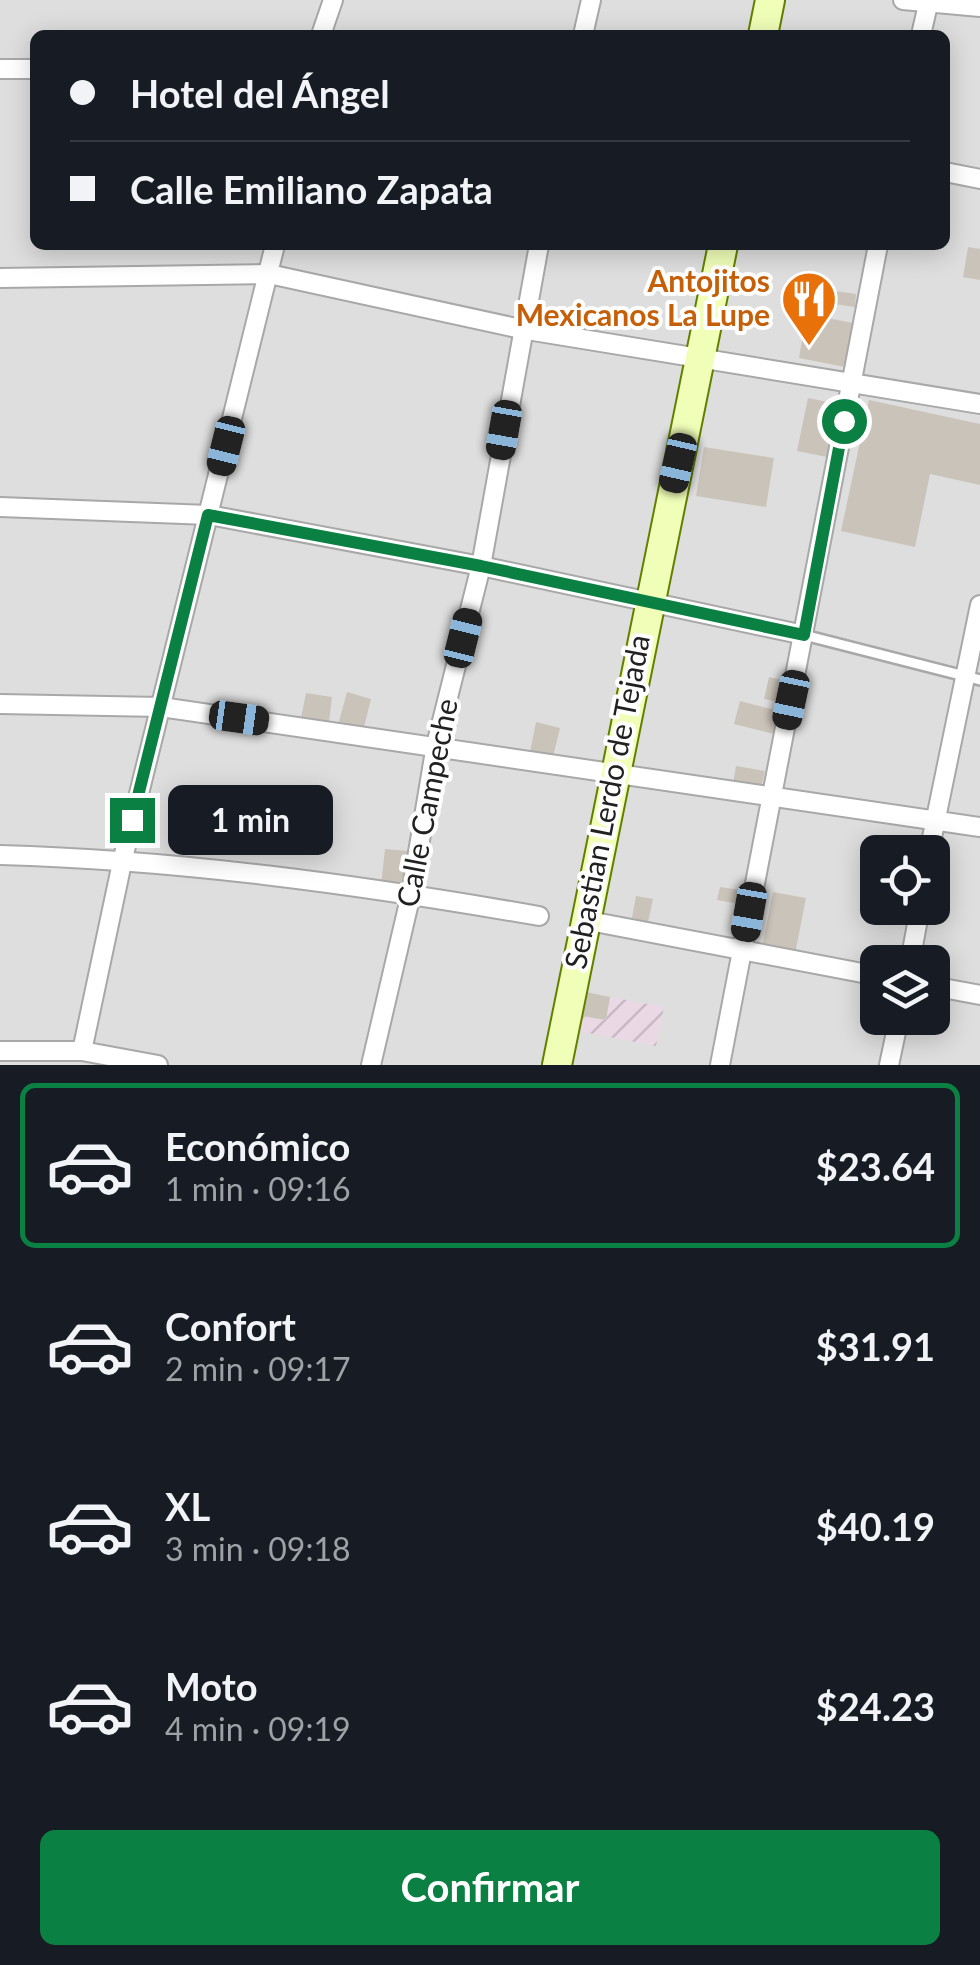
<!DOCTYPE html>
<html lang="es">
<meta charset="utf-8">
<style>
:root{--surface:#171b24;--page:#242831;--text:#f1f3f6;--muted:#9ea1a6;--line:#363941;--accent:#0b8043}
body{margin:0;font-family:Lato,sans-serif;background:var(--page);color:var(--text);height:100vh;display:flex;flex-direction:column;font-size:38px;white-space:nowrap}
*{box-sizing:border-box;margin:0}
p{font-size:32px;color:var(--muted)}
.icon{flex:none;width:55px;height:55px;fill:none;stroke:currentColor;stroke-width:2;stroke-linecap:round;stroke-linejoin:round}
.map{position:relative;height:1065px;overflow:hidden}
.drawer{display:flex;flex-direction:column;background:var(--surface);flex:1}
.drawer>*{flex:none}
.guide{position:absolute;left:30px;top:30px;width:920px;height:220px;border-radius:15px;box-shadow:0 5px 25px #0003;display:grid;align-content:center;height:220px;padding:0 40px;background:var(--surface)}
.tools{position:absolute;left:860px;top:835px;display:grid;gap:20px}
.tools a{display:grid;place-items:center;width:90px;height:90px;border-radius:15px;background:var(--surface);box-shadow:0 5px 25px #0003;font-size:50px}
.end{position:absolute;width:45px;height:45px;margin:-22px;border:12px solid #0b8043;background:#fff;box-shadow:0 0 0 5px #fff}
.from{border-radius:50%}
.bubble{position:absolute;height:70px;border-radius:15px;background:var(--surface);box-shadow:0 5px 25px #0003;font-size:32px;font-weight:700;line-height:70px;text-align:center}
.car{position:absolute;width:30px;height:60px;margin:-30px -15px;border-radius:12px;box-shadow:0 0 8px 2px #0007;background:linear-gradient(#222 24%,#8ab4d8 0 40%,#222 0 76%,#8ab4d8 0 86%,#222 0)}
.guide b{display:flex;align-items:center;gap:35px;height:95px;font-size:38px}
.guide b+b{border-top:2px solid var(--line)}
.guide i{width:25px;height:25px;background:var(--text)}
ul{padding:18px 0 0;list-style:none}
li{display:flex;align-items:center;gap:30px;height:165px;margin:0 20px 15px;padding:0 20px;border:5px solid transparent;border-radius:15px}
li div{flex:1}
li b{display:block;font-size:38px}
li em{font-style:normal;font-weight:700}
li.on{border-color:var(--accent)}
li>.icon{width:90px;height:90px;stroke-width:1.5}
.cta{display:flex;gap:20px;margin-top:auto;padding:20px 40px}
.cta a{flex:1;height:115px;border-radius:15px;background:var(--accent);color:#fff;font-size:40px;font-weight:700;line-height:115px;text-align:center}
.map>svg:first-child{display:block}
.residential{fill:#dfdede;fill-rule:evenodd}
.industrial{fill:url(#industrial-furrows)}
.building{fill:#cac3b9}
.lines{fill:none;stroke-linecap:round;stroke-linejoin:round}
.service-casing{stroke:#a8a8a8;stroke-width:14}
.minor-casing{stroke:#a8a8a8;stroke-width:22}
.secondary-casing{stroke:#618000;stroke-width:32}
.service{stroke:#fff;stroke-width:9}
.minor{stroke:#fff;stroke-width:18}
.secondary{stroke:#f1feb8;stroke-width:28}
.route{stroke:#0b8043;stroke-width:12}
.labels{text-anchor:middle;stroke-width:8;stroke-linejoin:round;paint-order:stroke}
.food-label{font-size:30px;font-weight:bold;fill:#c56008;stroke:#fff;text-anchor:end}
.street-label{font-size:30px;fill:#212121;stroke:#fff}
</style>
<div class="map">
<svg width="980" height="1065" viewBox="0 0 980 1065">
<defs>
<pattern id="industrial-furrows" width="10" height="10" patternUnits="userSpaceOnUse" patternTransform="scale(2.5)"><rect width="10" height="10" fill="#ebd8e5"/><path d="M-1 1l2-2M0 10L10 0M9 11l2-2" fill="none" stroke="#c9b9c4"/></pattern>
</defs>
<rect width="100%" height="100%" fill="#f2f0e7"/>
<!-- residential -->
<path class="residential" d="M0 0H980V1065H0ZM35 35H945V245H35ZM878 852H932V908H878ZM878 962H932V1018H878Z"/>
<!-- industrial -->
<path class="industrial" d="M610 997 664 1007 656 1046 579 1031 582 1016 606 1020Z"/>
<!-- building -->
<g class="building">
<path d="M968 247 980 249V280L963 277Z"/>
<path d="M822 289 856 294 855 307 820 302Z"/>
<path d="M822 317 853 323 845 367 799 358 803 334 819 337Z"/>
<path d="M808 398 838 404 827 457 797 451Z"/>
<path d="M869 400 980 424V485L930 474 915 547 841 531Z"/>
<path d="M704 447 774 458 766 507 696 496Z"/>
<path d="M769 677 789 682 784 703 764 699Z"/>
<path d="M347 692 371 699 363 731 338 725Z"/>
<path d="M306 693 332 697 329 722 301 718Z"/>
<path d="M740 701 779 711 774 734 734 724Z"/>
<path d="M536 722 560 728 553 757 530 752Z"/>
<path d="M736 766 765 771 761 788 733 783Z"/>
<path d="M385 849 408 851 404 888 381 885Z"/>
<path d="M720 887 747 891 745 905 717 900Z"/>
<path d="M773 892 806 898 795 954 762 947Z"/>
<path d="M636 896 653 899 648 922 632 918Z"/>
<path d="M586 992 610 997 606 1020 582 1016Z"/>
</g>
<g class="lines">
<!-- service casing -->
<g class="service-casing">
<path id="service" d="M804 635 980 680"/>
</g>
<!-- minor casing -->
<g class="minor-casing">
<g id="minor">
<path d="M903 0 980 7"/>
<path d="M321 35 333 0"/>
<path d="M583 35 591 0"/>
<path d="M921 35 929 0"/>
<path d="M0 69H35"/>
<path d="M945 172 980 179"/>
<path d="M0 278 269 274 521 329 980 404"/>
<path d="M0 507 209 515 481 566 804 635"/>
<path d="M0 704 161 707 980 827"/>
<path d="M929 852 980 605"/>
<path d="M0 855C181 860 361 885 539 916"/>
<path d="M584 920 878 976"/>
<path d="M910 962 920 908"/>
<path d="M932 986 980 995"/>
<path d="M0 1051H82L158 1065"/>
<path d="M82 1051 123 858 275 245"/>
<path d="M371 1065 411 894 436 745 481 566 539 245"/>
<path d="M720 1065 878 245"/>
<path d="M889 1065 899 1018"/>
</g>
</g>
<!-- secondary casing -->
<g class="secondary-casing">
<g id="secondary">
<path d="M763 35 770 0"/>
<path d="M557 1065 723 245"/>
</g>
</g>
<!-- service -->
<use href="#service" class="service"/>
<!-- minor -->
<use href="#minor" class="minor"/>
<!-- secondary -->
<use href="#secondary" class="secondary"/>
</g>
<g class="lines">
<!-- route -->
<path class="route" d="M132 820 208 515 481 566 804 635 844 421"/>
</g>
<!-- icons -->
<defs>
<g id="restaurant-pin" transform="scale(2.875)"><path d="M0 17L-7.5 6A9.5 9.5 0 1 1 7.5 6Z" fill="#e8710a" stroke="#fff"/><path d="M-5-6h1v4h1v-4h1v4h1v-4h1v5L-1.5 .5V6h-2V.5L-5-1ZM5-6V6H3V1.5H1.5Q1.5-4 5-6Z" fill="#fff"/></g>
</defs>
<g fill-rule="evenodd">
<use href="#restaurant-pin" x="809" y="299"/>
</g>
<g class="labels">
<!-- food labels -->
<g class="food-label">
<text x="770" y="292">Antojitos<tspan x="770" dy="34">Mexicanos La Lupe</tspan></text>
</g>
<!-- street labels -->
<g class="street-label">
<text transform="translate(608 802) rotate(-79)" y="10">Sebastian Lerdo de Tejada</text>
<text transform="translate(428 803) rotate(-79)" y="10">Calle Campeche</text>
</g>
</g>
</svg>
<div class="tools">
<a><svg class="icon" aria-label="locate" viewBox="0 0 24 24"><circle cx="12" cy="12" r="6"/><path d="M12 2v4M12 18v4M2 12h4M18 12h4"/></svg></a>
<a><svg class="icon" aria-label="layers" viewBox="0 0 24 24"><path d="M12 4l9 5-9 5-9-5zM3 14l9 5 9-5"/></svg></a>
</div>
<i class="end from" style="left:844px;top:421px"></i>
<i class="end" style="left:132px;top:820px"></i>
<div class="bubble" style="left:168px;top:785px;width:165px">1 min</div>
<i class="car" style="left:504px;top:430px;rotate:190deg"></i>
<i class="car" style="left:226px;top:446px;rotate:194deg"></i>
<i class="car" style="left:678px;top:463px;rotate:193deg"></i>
<i class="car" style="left:463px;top:638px;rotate:14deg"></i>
<i class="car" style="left:791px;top:700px;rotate:192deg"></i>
<i class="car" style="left:239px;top:718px;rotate:98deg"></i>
<i class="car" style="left:749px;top:912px;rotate:190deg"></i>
<div class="guide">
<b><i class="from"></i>Hotel del Ángel</b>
<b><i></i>Calle Emiliano Zapata</b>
</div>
</div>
<section class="drawer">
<ul>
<li class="on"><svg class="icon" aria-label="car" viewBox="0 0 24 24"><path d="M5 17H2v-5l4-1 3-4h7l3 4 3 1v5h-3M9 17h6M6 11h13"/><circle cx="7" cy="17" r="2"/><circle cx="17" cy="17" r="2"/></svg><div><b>Económico</b><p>1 min · 09:16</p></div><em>$23.64</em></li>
<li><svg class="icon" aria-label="car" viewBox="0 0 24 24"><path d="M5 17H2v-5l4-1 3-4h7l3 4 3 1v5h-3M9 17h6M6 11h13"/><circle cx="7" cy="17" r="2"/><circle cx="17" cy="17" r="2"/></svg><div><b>Confort</b><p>2 min · 09:17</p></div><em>$31.91</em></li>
<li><svg class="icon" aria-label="car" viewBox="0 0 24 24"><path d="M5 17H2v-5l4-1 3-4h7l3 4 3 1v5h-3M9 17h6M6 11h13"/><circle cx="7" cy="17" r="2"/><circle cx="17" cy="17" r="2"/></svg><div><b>XL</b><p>3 min · 09:18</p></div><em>$40.19</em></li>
<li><svg class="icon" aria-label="car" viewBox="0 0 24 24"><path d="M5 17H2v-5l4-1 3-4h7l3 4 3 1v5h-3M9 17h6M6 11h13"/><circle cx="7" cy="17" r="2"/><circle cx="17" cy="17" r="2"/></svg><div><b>Moto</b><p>4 min · 09:19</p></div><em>$24.23</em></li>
</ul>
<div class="cta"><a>Confirmar</a></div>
</section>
